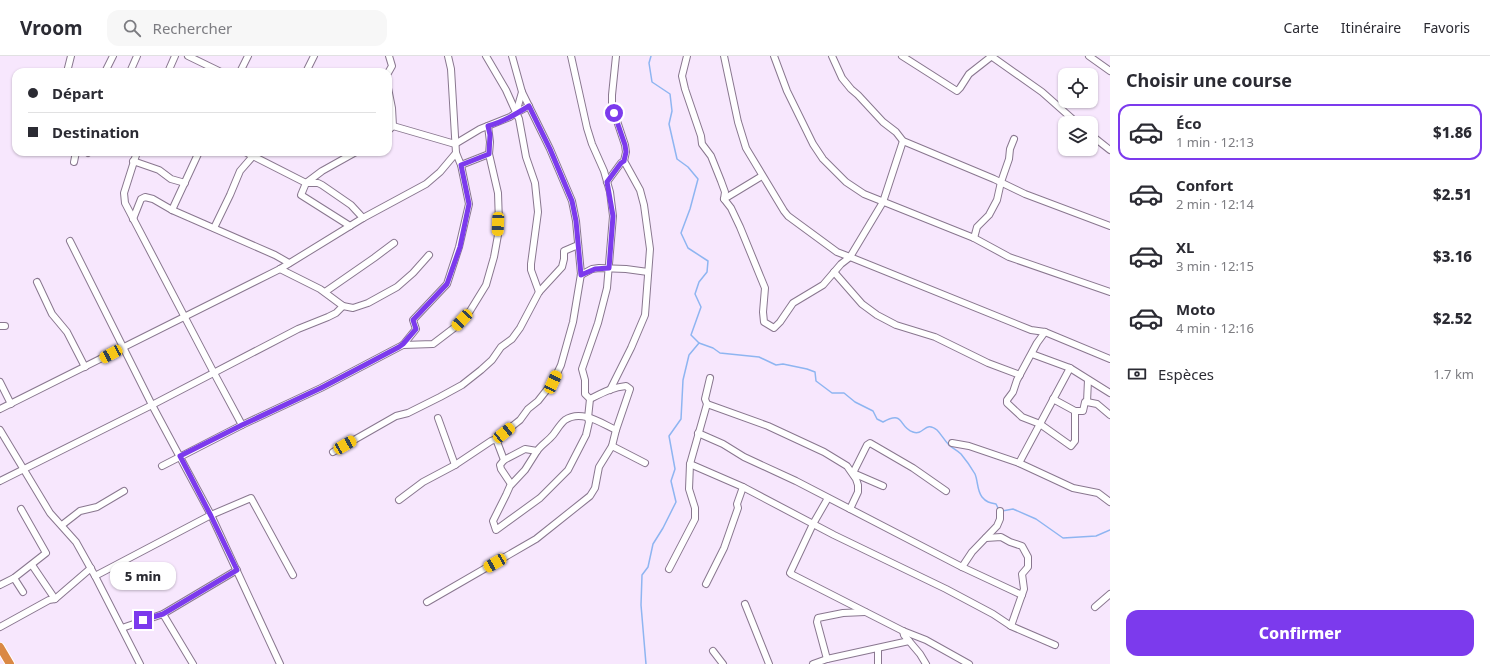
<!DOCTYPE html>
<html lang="fr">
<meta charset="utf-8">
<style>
:root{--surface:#fff;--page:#f7f7f7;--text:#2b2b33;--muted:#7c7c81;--line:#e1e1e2;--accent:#7c3aed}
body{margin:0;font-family:"Noto Sans",sans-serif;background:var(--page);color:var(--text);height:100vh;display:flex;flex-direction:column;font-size:15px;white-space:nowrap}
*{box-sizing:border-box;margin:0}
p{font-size:13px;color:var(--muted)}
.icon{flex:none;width:22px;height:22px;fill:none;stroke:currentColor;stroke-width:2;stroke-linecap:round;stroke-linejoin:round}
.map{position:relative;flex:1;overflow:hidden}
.side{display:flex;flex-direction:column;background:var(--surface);width:380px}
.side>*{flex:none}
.top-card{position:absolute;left:12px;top:12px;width:380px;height:88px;border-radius:12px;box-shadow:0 1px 3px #0004;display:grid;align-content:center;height:88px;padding:0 16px;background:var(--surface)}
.fabs{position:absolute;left:1058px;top:12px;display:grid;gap:8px}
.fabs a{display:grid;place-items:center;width:40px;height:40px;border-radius:8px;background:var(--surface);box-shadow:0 1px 3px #0004;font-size:20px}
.end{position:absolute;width:18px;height:18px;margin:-9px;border:5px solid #7c3aed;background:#fff;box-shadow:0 0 0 2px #fff}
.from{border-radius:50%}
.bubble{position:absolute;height:28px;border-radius:12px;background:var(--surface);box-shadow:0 1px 3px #0004;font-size:13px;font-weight:800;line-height:28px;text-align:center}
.car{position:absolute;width:12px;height:24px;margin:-12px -6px;border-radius:5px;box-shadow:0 0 3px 1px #0007;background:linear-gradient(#f5c518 24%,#345 0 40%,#f5c518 0 76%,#345 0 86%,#f5c518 0)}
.top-card b{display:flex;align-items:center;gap:14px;height:38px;font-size:15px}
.top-card b+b{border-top:1px solid var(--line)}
.top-card i{width:10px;height:10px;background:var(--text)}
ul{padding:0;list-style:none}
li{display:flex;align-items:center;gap:12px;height:56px;margin:0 8px 6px;padding:0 8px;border:2px solid transparent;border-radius:12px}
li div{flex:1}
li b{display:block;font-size:15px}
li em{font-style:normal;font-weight:800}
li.selected{border-color:var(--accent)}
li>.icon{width:36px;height:36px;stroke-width:1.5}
h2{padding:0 16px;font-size:18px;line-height:48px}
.pay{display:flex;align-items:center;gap:10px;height:44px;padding:0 16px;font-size:15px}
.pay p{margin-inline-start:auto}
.primary-button{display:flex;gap:8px;margin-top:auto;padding:8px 16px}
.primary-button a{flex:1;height:46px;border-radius:12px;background:var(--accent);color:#fff;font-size:16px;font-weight:800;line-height:46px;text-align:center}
header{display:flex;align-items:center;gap:24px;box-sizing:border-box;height:56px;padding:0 20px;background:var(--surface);border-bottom:1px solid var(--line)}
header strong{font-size:19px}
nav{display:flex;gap:22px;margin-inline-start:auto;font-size:14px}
.search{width:280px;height:36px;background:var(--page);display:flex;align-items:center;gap:10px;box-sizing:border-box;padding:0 14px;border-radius:12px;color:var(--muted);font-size:15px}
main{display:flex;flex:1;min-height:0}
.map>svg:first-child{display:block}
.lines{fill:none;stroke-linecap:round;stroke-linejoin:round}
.stream{stroke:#8eb5f1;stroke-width:1.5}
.minor-casing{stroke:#89778f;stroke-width:8}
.highway-casing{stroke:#fff;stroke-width:10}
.minor{stroke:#fff;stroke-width:6}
.highway{stroke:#da8844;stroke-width:8}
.route{stroke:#7c3aed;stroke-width:5}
</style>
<header>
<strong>Vroom</strong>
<div class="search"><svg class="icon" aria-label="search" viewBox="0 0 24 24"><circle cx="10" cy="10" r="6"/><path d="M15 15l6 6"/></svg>Rechercher</div>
<nav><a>Carte</a><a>Itinéraire</a><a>Favoris</a></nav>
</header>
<main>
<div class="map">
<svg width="1110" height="608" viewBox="0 0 1110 608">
<rect width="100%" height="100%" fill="#f7e7fd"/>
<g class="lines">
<!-- stream -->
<g class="stream">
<path d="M699 287 713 292 720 297 759 301 776 309 783 308 807 313 815 316 816 325 832 337H844L855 346 873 355 877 363 883 366C905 354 898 371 913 376 924 380 925 364 937 374 941 378 944 384 949 389 952 392 957 394 961 398 966 404 971 411 975 418 978 425 977 435 982 441 986 446 990 447 996 448L999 454"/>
<path d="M1002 455 1013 453 1036 463 1063 482 1096 480 1110 474"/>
<path d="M646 608 641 549 642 519 648 511 653 488 663 472 676 446 671 425 675 413 669 380 681 363 683 324 689 299 699 287 691 279 701 251 695 238 699 226 707 216 708 205 688 192 681 177 690 153 698 123 688 111 677 103 669 68 672 55 670 38 652 26 649 7 651 0"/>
</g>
<!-- minor casing -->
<g class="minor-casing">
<g id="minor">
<path d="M188 0 221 16"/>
<path d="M486 0 506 34 519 63 526 101 535 127 538 156 531 208V214L539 236"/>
<path d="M687 0 682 20 685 33 701 80 702 88 711 100 721 125 725 136 724 143 731 152 740 171 765 232 763 256 764 266 774 272 780 266 793 247 823 229 841 208 850 201 883 146 903 85"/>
<path d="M724 0 738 66 746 92 784 155 788 160 837 196 850 201 1031 274 1045 276 1110 303"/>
<path d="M774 0 787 35 813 88 823 103 846 126 864 138 974 182 1009 201 1110 236"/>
<path d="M832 0 842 22 851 33 858 39 883 66 896 76 903 85 994 123 1025 138 1110 170"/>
<path d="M902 0 957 35 960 32 969 18 992 0"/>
<path d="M991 0 1042 36 1077 67"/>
<path d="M1089 0 1110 15"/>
<path d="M67 16 71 0"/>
<path d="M105 16 113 0"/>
<path d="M130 16 137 0"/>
<path d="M168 16 175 0"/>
<path d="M240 16 248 0"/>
<path d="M306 16 314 0"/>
<path d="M388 17 392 10 389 0"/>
<path d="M388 32 392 52 393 70 388 75"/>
<path d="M516 57 529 50"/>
<path d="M393 70 455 88 480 73 510 61 516 57 522 36"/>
<path d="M1091 79 1110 94"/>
<path d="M137 96 124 137 125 147 214 317 242 369"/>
<path d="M245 96 306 127H318L322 129 351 149 363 162"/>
<path d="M88 97 89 96"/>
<path d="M133 105 159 114 171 123 185 127"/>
<path d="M74 106 76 96"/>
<path d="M461 109 489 98 490 86 488 70"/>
<path d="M607 126 621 107 624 105 626 96 625 89 612 50V39L616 0"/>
<path d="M724 143 762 120"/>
<path d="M172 154 198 98"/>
<path d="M133 163 141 143 145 141 153 143 172 154 275 199 289 207"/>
<path d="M350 170 301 139 306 127 322 115 356 96"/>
<path d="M214 172 230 139 240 115 253 100"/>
<path d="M974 182 977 171 989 159 997 144 1001 126 1009 103 1010 93 1014 83"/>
<path d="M70 185 152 349 211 459 280 608"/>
<path d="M280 213 320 233 343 250 353 252 368 247 397 231 413 217 429 199"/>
<path d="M834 216 862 248 877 259 896 269 935 281 988 307 1020 319"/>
<path d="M581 219 592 213 599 212 626 213 648 216"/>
<path d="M37 226 52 258 67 276 85 311"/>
<path d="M325 236 374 202 394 187"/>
<path d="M0 270H5"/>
<path d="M1045 276 1037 287 1017 324 1013 336 1007 344V347L1022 361 1040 368 1071 390 1075 385V355"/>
<path d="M403 289 433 288 454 272 470 255 486 229 494 201 498 179 499 167 498 137 489 98"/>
<path d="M1032 298 1070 312 1110 337"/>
<path d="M0 326 11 348"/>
<path d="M610 334 631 292 645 259 650 193 644 149 640 134 624 105"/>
<path d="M1053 343 1075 355H1083L1085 346H1087L1088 324"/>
<path d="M1087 346 1097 348 1110 359"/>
<path d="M707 348 768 370 824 396 847 410 856 423 858 429V436L850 453"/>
<path d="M0 353 280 213 363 162 426 128 440 116 456 97"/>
<path d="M438 362 455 409"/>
<path d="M0 374 50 457 76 486 95 520 140 608"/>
<path d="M698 377 723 388 744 401 796 425 962 511 1022 539"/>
<path d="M496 383 504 404 500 409 501 413 511 428"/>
<path d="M952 387 969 390 1019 407 1073 432 1098 437 1110 446"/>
<path d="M612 390 645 407"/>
<path d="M537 395 525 414 510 430 506 439 493 465 496 474 540 442 568 414 586 379 589 366 588 362 590 343 585 338V324L582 313 598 267 607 232 613 160 610 136 604 115 592 88 587 72 571 0"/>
<path d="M333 396 396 360 408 357 440 341 462 329 481 314 492 304 501 291 512 283 520 272 539 236 562 211 564 203V195L578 189"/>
<path d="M504 404 525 393 537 395C541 389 548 385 553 379 557 374 560 368 565 364 581 353 601 367 616 374"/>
<path d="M1019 407 1070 312"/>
<path d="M690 408 743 431 834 479 946 533 993 558 1011 570 1055 589"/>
<path d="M162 410 242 369 321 332 399 291 403 289 416 273 413 264 447 228 459 191 469 148 461 109 456 97 451 13 448 0"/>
<path d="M0 425 152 349 298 273 328 261 336 257 343 250"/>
<path d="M883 430 853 417 867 389 870 387 913 412 946 435"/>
<path d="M828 442 813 468 790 517 791 518 903 575 926 584 969 608"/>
<path d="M399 444 423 426 455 409 491 385 496 383 520 364 528 353 538 345 553 326 561 309 573 266 581 218 576 165 572 145 550 93 522 36 512 0"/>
<path d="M62 469 80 455 97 451 124 435"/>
<path d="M986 482 1001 481 1010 486 1022 490 1028 501V511L1022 518 1024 533 1011 570"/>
<path d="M32 509 55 543"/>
<path d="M962 511 972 496 997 470 1000 463V455"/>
<path d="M669 513 695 463V452L689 433 690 408 707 348 705 343 710 322"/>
<path d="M95 520 211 459 251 442 293 519"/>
<path d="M14 522 23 536"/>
<path d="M706 528 724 492 738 452 737 448 743 431"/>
<path d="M0 529 14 522 46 497 21 453"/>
<path d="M427 546 536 483 590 440 595 432 599 411 612 390 616 374 630 333 626 330C613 331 602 337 590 343"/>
<path d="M745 548 769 608"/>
<path d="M1095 551 1110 538"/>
<path d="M163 558 193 608"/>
<path d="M0 571 49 544 55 543 91 512"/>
<path d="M122 572 163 558 237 514"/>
<path d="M903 575 904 579 920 598 926 608"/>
<path d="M713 595 723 608"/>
<path d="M827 603 817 566 818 562 843 557 865 556"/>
<path d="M813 608 827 603 909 585"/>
<path d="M878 608V593"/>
</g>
</g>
<!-- highway casing -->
<g class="highway-casing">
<path id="highway" d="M0 591 10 608"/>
</g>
<!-- minor -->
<use href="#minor" class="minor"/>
<!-- highway -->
<use href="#highway" class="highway"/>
</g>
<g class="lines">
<!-- route -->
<path class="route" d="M143 564 163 558 237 514 211 460 180 400 242 369 321 332 399 291 403 288 416 273 413 264 447 228 460 191 469 148 461 109 489 98 490 79 488 70C503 66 516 58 529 50L550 93 572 145 576 165 581 219 595 213 609 212 613 160 607 126 621 107 624 105 626 96 625 89 614 57"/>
</g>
</svg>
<div class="fabs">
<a><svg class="icon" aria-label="locate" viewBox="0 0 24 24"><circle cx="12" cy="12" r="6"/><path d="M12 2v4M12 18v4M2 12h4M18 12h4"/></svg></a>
<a><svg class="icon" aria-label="layers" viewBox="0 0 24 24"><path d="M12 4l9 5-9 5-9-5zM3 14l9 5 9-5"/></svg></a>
</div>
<i class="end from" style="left:614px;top:57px"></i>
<i class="end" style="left:143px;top:564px"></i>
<div class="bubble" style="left:110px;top:506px;width:66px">5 min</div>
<i class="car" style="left:498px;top:168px;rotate:182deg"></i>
<i class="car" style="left:462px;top:264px;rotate:223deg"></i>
<i class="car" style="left:111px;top:298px;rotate:242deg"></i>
<i class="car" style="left:553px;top:326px;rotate:25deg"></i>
<i class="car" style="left:504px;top:377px;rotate:51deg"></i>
<i class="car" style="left:345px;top:389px;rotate:60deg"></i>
<i class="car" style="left:495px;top:507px;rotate:240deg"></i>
<div class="top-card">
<b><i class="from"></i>Départ</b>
<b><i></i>Destination</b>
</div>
</div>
<section class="side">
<h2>Choisir une course</h2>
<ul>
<li class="selected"><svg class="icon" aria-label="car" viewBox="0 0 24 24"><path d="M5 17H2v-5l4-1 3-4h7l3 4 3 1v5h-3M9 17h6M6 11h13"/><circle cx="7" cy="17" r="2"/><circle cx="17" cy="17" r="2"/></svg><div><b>Éco</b><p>1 min · 12:13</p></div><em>$1.86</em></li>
<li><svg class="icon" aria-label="car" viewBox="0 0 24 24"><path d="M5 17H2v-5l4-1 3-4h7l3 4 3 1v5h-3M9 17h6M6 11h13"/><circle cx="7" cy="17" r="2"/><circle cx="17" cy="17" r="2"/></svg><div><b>Confort</b><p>2 min · 12:14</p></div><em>$2.51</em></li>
<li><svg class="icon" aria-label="car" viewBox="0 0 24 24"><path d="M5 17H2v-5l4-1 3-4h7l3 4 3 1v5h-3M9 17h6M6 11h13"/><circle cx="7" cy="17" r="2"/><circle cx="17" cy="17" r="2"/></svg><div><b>XL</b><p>3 min · 12:15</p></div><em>$3.16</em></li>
<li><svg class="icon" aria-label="car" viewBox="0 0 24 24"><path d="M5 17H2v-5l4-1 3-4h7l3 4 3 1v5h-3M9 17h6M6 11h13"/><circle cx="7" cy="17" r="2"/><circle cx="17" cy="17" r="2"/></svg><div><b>Moto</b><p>4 min · 12:16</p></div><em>$2.52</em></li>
</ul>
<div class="pay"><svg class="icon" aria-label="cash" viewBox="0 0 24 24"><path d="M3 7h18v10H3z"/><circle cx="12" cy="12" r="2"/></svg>Espèces<p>1.7 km</p></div>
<div class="primary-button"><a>Confirmer</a></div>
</section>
</main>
